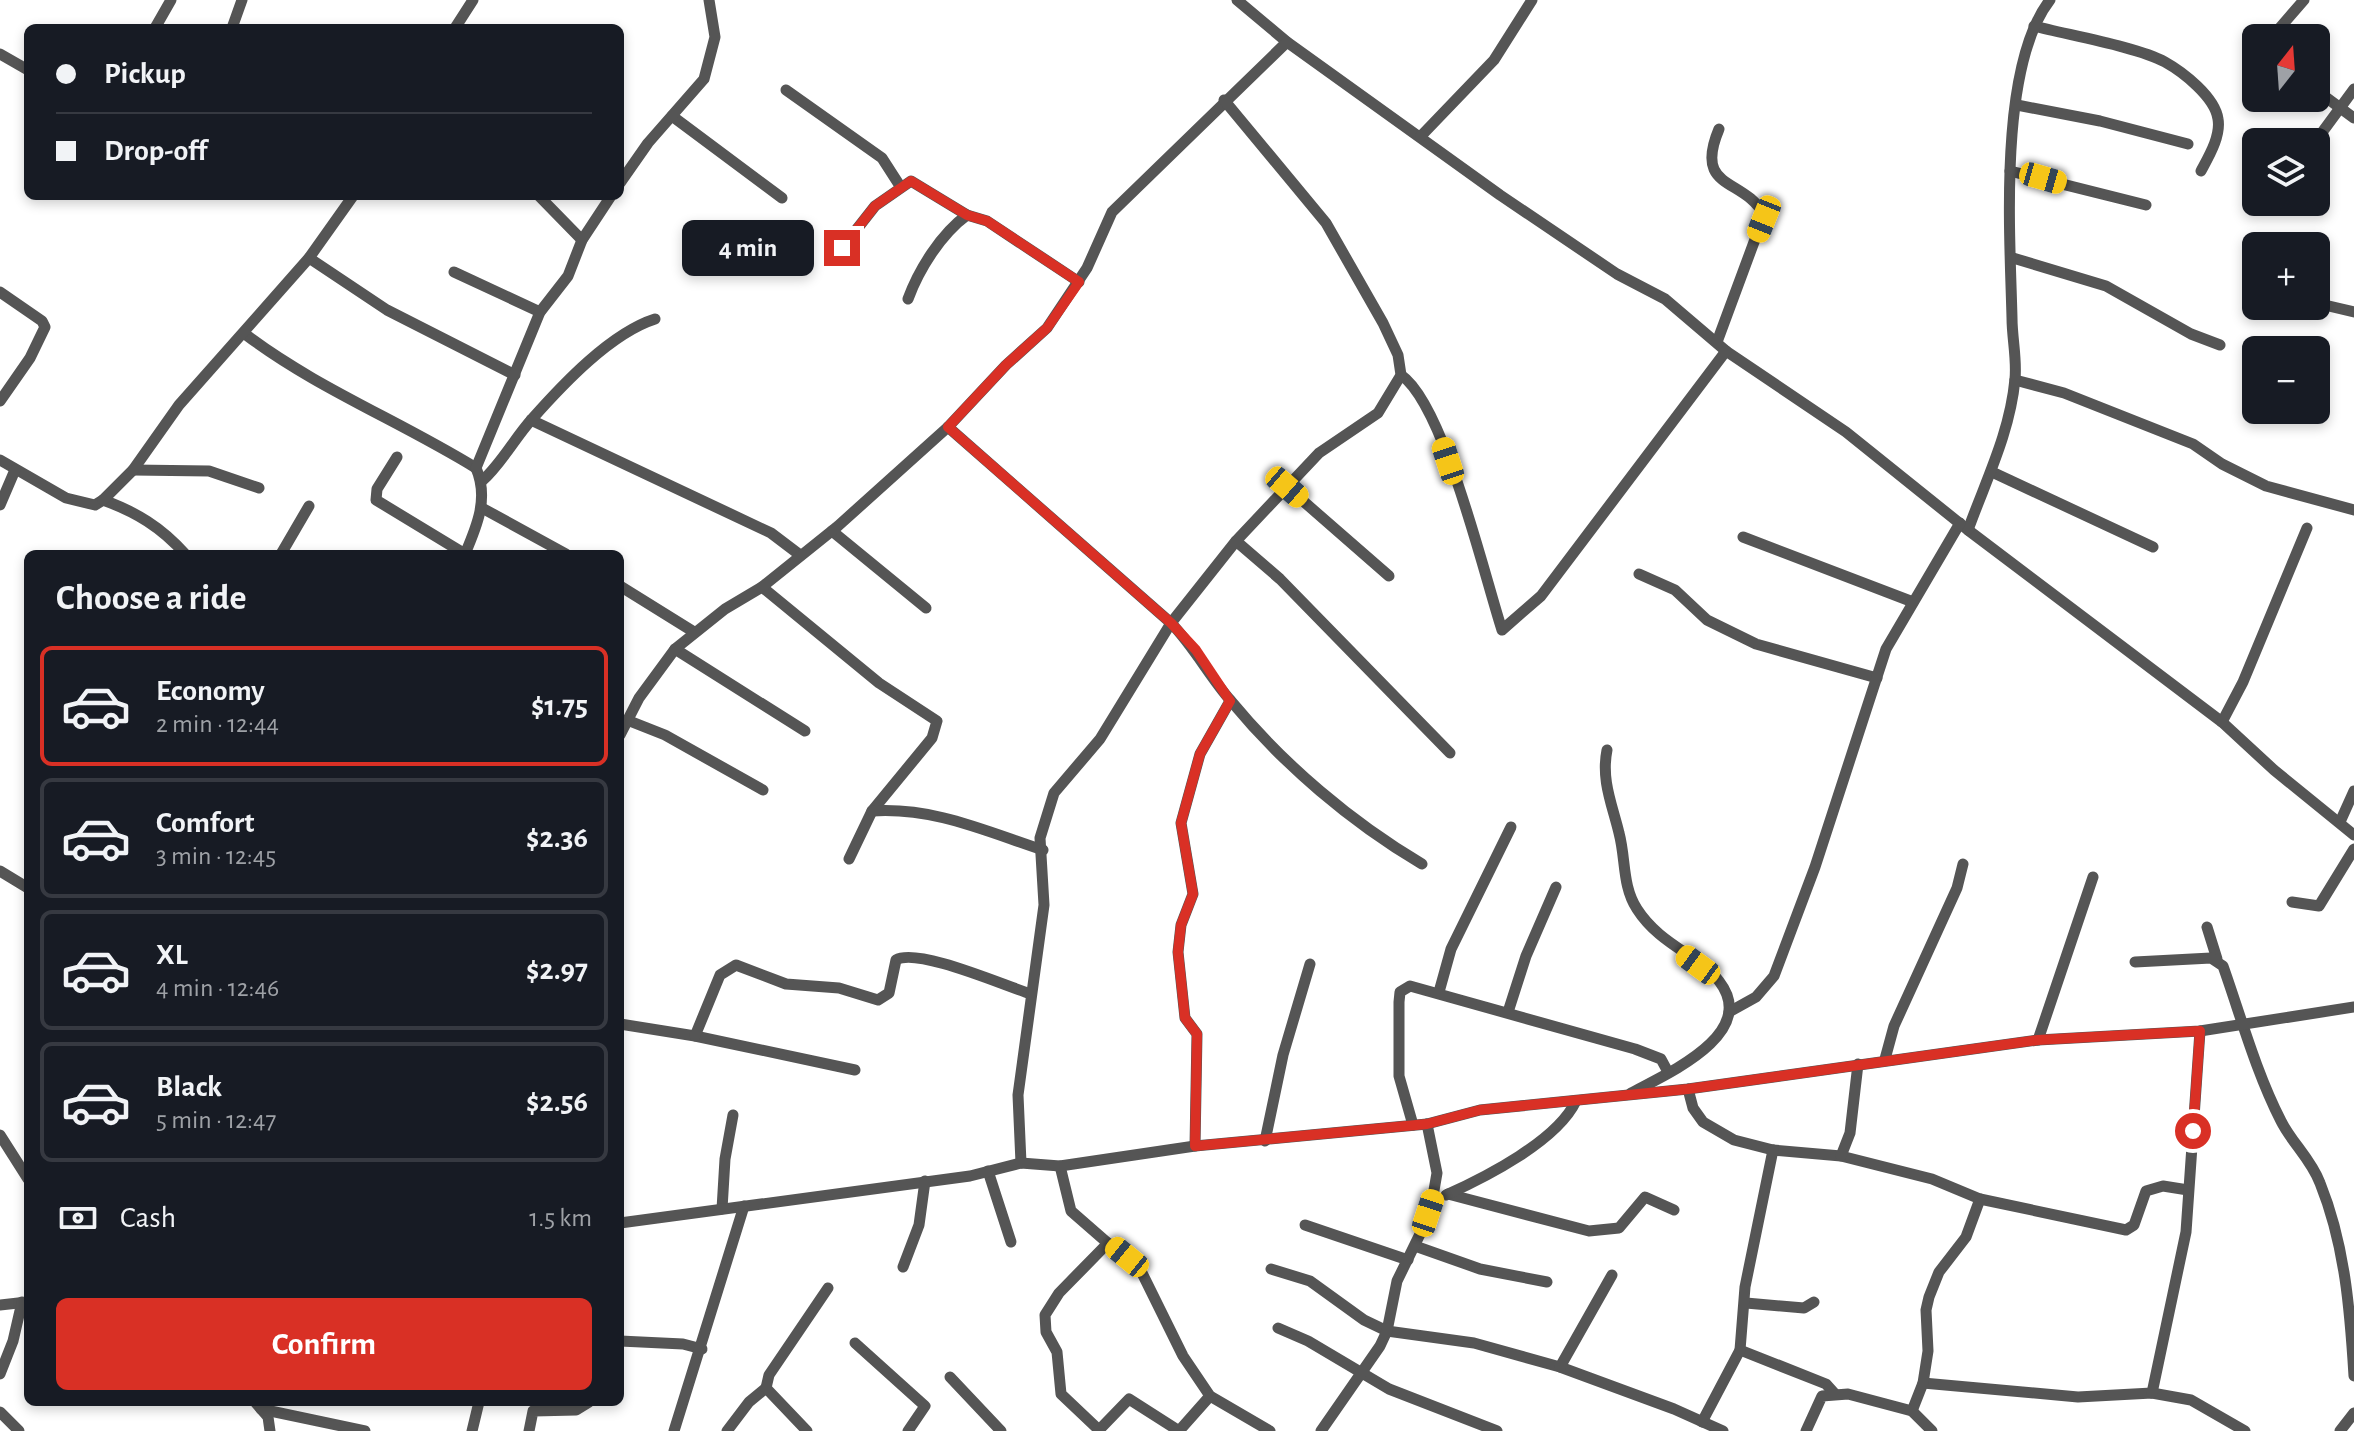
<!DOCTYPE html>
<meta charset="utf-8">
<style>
:root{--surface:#171b24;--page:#242831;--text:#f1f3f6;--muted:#9ea1a6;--line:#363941;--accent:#d93025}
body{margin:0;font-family:"Alegreya Sans",sans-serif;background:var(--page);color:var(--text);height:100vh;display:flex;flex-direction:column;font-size:30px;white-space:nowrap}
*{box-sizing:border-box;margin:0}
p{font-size:26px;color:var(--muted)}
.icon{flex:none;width:44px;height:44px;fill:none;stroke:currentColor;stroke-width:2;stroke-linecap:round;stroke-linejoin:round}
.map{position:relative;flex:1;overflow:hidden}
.panel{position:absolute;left:24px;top:550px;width:600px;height:856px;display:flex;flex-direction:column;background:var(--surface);border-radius:12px;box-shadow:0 4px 12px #0003}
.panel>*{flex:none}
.top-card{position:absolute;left:24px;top:24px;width:600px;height:176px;border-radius:12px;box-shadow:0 4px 12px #0003;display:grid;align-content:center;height:176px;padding:0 32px;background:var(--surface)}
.needle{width:52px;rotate:17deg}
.fabs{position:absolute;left:2242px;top:24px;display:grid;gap:16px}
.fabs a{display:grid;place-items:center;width:88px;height:88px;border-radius:12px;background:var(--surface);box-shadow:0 4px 12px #0003;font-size:40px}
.end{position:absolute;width:36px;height:36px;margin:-18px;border:10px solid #d93025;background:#fff;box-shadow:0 0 0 4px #fff}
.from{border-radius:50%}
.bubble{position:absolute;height:56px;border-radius:12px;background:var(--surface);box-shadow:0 4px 12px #0003;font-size:26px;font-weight:600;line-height:56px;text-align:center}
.car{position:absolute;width:24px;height:48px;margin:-24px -12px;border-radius:10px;box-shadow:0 0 6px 2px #0007;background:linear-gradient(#f5c518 24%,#345 0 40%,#f5c518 0 76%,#345 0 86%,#f5c518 0)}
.top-card b{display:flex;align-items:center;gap:28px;height:76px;font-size:30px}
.top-card b+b{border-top:2px solid var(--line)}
.top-card i{width:20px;height:20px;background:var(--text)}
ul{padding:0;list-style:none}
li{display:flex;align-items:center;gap:24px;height:120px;margin:0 16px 12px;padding:0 16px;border:4px solid var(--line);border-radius:12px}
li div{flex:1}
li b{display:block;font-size:30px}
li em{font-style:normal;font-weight:600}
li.active{border-color:var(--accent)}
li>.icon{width:72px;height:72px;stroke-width:1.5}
h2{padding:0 32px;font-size:36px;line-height:96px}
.pay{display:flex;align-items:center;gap:20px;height:88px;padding:0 32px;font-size:30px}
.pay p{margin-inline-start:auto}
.action{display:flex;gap:16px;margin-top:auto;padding:16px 32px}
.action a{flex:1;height:92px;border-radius:12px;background:var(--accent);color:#fff;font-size:32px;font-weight:600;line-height:92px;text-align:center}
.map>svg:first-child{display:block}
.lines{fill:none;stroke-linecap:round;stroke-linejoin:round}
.street{stroke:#555;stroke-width:11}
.route{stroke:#d93025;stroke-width:10}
</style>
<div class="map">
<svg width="2354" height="1431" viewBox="0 0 2354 1431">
<rect width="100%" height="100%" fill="#fff"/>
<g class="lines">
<!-- street -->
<g class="street">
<path d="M1237 0 1287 42 1500 195 1617 274 1665 299 1726 351 1846 432 1968 530 2222 722 2274 770 2354 835"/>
<path d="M2034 26C2068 35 2138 47 2165 62 2183 72 2215 97 2218 119 2221 136 2209 156 2201 171"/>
<path d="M155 28 171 0"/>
<path d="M232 28 242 0"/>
<path d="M455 28 473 0"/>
<path d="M2271 38 2304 0"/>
<path d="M0 54 28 70"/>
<path d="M786 90 882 158 900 186"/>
<path d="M2316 90 2354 118"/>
<path d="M2017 105 2100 121 2188 144"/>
<path d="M672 116 782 198"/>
<path d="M1421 136 1494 60 1532 0"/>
<path d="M2315 142 2354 89"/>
<path d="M2010 171 2146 205"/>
<path d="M620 183 648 143 704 79 715 37 709 0"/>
<path d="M539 196 582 240"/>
<path d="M842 248 875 206 911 181 967 215"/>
<path d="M309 258 387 310 515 375"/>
<path d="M2013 258 2106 286 2191 334 2220 345"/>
<path d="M454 272 540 312"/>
<path d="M0 292 42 321 45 327 30 358 0 401"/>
<path d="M908 299C919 269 941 234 967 215L987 221 1079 282"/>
<path d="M2316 303 2354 312"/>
<path d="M245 334C316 388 400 421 476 468"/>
<path d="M1717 342 1764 215C1744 177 1693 191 1719 129"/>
<path d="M1401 375C1444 404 1484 575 1502 630L1541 596 1726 351"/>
<path d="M2015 380 2064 393 2193 444 2222 464 2266 486 2354 510"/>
<path d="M531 420 771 533 800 555"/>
<path d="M948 427 1171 623C1195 648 1209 676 1231 701 1284 765 1351 822 1422 864"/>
<path d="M397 457 377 489 376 500 465 554C477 526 489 498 476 468L540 312 568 276 582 240 611 196"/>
<path d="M0 460 66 498 95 505 103 500C136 512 161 527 185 554"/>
<path d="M133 470 209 471 259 488"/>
<path d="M1992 472 2153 547"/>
<path d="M482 481C502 463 514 439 532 419 563 384 611 333 655 319"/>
<path d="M1287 487 1389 576"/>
<path d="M103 500 133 470 179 405 309 258 353 196"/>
<path d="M0 505 15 470"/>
<path d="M482 508 566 554"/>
<path d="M1968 530C1986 480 2010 433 2015 379 2017 359 2012 338 2012 318 2010 235 1998 67 2050 0"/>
<path d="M832 531 926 608"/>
<path d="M1743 537 1913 602"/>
<path d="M1236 541 1280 579 1450 753"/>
<path d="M281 554 309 506"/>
<path d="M1639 574 1675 590 1707 620 1756 644 1877 678"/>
<path d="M620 586 694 632"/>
<path d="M762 587 879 683 937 721 932 738 872 811 849 859"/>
<path d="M675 649 805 731"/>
<path d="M627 720 665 735 763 790"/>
<path d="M2222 722 2243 682 2307 528"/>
<path d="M620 735 639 698 675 649 725 609 762 587 838 526 948 427 1006 365 1047 328 1087 268 1112 212 1287 42"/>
<path d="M1607 750C1601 780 1612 804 1619 833 1626 859 1622 886 1637 909 1660 945 1699 955 1719 981 1760 1034 1666 1074 1631 1093"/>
<path d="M872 811C934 807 985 831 1043 850"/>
<path d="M2340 822 2354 791"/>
<path d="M0 871 28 888"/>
<path d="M2292 902 2319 906 2354 849"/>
<path d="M2207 927 2217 959"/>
<path d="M2135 962 2211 958 2223 966C2241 1017 2256 1072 2281 1121 2292 1143 2311 1159 2320 1183 2345 1245 2350 1310 2354 1376"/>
<path d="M1439 992 1451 949 1511 827"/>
<path d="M1508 1012 1526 956 1556 887"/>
<path d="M1729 1012 1756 997 1774 976 1815 867 1886 649 1960 523"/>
<path d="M620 1024 695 1036 855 1070"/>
<path d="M695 1036 720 975 736 965 786 984 839 988 878 1000 889 993 896 960C917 947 1005 986 1031 994"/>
<path d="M2038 1040 2093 877"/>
<path d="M1885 1059 1894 1026 1957 888 1963 864"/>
<path d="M1688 1089 1693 1108 1703 1122 1734 1140 1773 1150 1841 1156 1932 1179 1980 1199 2126 1230 2134 1225 2146 1191 2163 1186 2188 1190"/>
<path d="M1413 1125 1399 1076V1002L1400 992 1410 986 1635 1049 1661 1059 1668 1072"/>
<path d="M0 1135 28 1179"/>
<path d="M1265 1141 1283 1055 1310 964"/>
<path d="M1195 1146 1197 1034 1185 1018 1178 952 1181 925 1193 894 1181 823 1200 754 1230 701"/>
<path d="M1841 1156 1850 1133 1858 1064"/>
<path d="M1021 1163 1018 1095 1044 905 1040 838 1054 793 1100 739 1171 623 1236 541 1319 453 1378 413 1401 375 1398 355 1383 323 1326 223 1224 100"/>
<path d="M1060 1166 1071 1211 1142 1273 1183 1356 1210 1396 1270 1431"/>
<path d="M988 1171 1011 1242"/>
<path d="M1448 1194 1589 1231 1619 1228 1645 1197 1674 1210"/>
<path d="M1446 1195C1486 1177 1557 1141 1576 1101"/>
<path d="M722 1209 725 1159 733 1115"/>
<path d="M620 1223 970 1176 1021 1163 1060 1166 1195 1146 1427 1124 1480 1110 1688 1089 2038 1040 2200 1031 2354 1007"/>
<path d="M1305 1225 1408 1260"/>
<path d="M1415 1246 1480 1269 1547 1282"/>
<path d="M903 1267 919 1225 925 1181"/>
<path d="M1271 1269 1310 1281 1364 1320 1387 1331 1474 1343 1560 1367 1674 1409 1723 1431"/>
<path d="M1746 1303 1804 1308 1814 1302"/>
<path d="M0 1305 27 1302"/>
<path d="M1278 1328 1308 1341 1389 1389 1497 1431"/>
<path d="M620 1341 683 1344 702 1349"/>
<path d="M855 1343 925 1406 908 1431"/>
<path d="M1740 1350 1826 1384 1835 1394"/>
<path d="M1560 1367 1612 1275"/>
<path d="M0 1374 13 1341 22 1302"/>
<path d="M950 1377 1001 1431"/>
<path d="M1923 1383 2078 1397 2152 1393 2191 1400 2245 1431"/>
<path d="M2152 1393 2186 1232 2200 1031"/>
<path d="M255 1402 268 1417 270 1431"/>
<path d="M261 1409 365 1431"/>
<path d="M1912 1411 1923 1383 1928 1351 1926 1310 1929 1297 1939 1272 1966 1237 1980 1199"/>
<path d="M0 1412 19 1431"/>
<path d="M1702 1422 1740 1350 1745 1287 1773 1150"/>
<path d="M1099 1430 1061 1394 1057 1352 1046 1332 1045 1315 1059 1293 1108 1243"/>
<path d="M472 1431 479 1402"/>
<path d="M529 1431 533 1411 576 1410 589 1402"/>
<path d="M674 1431 744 1206"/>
<path d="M727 1431 749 1402 766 1388"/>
<path d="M807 1431 766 1388 769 1375 828 1288"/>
<path d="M1098 1431 1129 1399 1179 1431 1210 1396"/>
<path d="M1321 1431 1380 1346 1387 1331 1397 1281 1422 1230 1433 1196 1437 1173 1427 1124"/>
<path d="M1806 1431 1822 1396 1848 1394 1912 1411 1932 1431"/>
<path d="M2340 1431 2354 1413"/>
</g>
</g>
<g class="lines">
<!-- route -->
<path class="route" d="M842 248 875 206 911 181 967 215 987 221 1079 282 1047 328 1006 365 948 427 1171 623 1196 650 1230 701 1200 754 1181 823 1193 894 1181 925 1178 952 1185 1018 1197 1034 1195 1146 1427 1124 1480 1110 1688 1089 2038 1040 2200 1031 2193 1131"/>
</g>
</svg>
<div class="fabs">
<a><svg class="needle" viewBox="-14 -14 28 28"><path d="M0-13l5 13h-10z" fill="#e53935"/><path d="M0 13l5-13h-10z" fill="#9ea1a6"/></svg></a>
<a><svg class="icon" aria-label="layers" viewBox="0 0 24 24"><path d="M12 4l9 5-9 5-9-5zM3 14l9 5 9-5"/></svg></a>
<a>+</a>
<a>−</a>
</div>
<i class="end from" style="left:2193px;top:1131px"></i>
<i class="end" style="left:842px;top:248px"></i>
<div class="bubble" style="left:682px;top:220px;width:132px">4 min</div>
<i class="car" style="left:2043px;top:178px;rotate:106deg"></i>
<i class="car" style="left:1764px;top:219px;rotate:202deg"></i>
<i class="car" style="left:1448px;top:461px;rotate:342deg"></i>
<i class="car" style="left:1287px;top:487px;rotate:131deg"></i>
<i class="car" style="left:1698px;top:965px;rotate:306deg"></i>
<i class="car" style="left:1428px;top:1213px;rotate:18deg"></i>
<i class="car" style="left:1127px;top:1257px;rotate:309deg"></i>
<div class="top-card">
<b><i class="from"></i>Pickup</b>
<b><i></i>Drop-off</b>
</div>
<section class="panel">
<h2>Choose a ride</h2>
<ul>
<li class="active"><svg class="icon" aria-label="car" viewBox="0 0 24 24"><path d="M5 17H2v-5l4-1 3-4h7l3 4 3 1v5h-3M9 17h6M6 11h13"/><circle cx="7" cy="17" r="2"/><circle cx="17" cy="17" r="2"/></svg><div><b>Economy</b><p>2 min · 12:44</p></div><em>$1.75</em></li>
<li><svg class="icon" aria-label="car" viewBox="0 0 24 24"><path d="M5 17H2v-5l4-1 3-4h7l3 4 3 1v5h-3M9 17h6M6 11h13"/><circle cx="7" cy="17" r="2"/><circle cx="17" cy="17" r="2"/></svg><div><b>Comfort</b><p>3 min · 12:45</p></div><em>$2.36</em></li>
<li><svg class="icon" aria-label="car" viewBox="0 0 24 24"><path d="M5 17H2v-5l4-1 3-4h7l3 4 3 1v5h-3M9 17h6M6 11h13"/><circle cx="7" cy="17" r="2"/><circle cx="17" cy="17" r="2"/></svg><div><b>XL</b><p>4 min · 12:46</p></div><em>$2.97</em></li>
<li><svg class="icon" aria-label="car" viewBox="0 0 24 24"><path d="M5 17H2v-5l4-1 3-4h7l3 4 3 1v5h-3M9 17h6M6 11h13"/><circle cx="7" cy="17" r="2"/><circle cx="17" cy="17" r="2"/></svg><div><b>Black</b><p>5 min · 12:47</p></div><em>$2.56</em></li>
</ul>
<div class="pay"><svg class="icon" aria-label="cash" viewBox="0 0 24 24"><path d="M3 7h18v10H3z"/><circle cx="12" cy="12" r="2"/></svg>Cash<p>1.5 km</p></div>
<div class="action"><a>Confirm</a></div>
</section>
</div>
